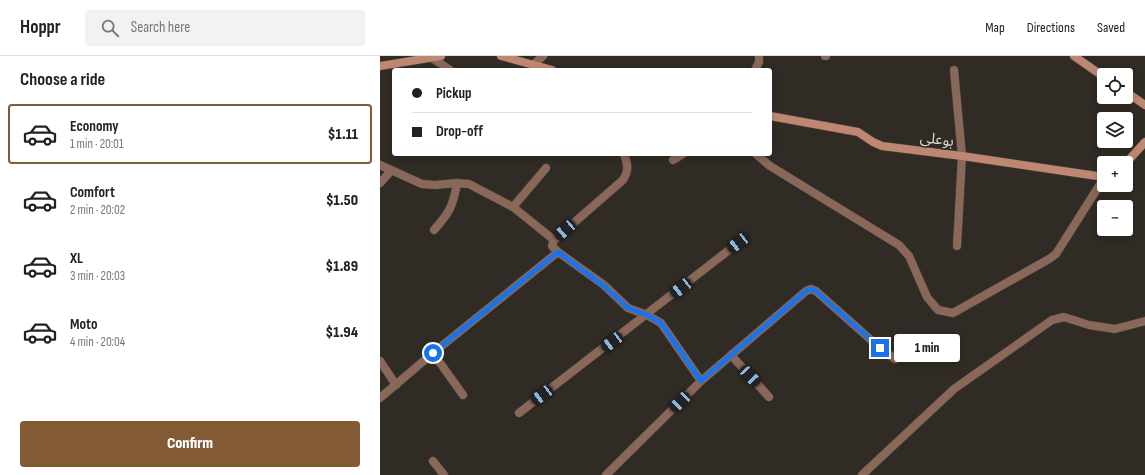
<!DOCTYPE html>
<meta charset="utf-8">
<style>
:root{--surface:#fff;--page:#f2f2f2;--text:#222;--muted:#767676;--line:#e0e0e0;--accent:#825b34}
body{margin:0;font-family:"Sofia Sans Condensed","Noto Sans Arabic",sans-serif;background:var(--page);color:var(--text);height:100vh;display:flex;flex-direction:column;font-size:15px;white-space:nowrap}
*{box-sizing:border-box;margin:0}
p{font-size:13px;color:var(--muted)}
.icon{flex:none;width:22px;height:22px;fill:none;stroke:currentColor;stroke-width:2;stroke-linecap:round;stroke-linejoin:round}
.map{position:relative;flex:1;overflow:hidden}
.details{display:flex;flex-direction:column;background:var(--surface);width:380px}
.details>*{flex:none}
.hud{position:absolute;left:12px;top:12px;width:380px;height:88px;border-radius:4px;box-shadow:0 2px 6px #0003;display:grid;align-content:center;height:88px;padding:0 20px;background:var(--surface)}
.fabs{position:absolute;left:717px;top:12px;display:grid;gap:8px}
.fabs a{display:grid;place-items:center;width:36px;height:36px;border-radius:4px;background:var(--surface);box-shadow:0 2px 6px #0003;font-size:20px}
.end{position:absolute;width:18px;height:18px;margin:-9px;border:5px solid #1a73e8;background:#fff;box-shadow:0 0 0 2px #fff}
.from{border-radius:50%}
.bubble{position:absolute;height:28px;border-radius:4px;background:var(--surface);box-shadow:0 2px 6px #0003;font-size:13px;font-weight:800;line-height:28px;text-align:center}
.car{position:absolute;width:12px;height:24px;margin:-12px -6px;border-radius:5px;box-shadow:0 0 3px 1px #0007;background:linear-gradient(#222 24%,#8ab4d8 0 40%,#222 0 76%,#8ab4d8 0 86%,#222 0)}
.hud b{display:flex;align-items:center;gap:14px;height:38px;font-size:15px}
.hud b+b{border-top:1px solid var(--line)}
.hud i{width:10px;height:10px;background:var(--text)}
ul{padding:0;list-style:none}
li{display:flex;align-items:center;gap:12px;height:60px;margin:0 8px 6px;padding:0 12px;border:2px solid transparent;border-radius:4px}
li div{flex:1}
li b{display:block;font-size:15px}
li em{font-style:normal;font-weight:800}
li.current{border-color:var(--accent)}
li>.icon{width:36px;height:36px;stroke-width:1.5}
h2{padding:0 20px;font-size:18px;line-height:48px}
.action{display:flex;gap:8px;margin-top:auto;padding:8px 20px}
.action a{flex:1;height:46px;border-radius:4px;background:var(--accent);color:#fff;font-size:16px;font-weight:800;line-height:46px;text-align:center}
header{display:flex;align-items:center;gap:24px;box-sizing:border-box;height:56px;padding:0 20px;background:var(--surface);border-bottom:1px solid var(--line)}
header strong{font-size:19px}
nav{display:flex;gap:22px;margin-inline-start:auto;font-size:14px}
.search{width:280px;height:36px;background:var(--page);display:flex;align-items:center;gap:10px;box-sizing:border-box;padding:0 14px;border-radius:4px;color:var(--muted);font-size:15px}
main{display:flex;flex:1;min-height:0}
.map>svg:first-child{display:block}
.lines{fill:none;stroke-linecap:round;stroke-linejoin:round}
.street-casing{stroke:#4b4640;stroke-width:9}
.secondary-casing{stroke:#4b4640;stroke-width:9}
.street{stroke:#896759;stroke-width:8}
.secondary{stroke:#bd8771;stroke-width:8}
.route{stroke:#1a73e8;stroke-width:5}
.labels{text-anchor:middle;stroke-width:3;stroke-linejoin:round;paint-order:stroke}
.street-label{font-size:15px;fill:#dad6d2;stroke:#302b24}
</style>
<header>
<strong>Hoppr</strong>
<div class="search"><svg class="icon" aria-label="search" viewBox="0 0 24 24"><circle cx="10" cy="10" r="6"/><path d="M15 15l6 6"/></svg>Search here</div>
<nav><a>Map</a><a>Directions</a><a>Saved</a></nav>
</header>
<main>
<section class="details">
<h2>Choose a ride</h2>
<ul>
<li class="current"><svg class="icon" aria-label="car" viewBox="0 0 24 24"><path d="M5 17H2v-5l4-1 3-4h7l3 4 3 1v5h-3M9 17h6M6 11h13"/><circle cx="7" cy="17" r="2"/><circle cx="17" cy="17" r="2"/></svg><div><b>Economy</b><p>1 min · 20:01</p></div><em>$1.11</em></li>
<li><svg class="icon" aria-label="car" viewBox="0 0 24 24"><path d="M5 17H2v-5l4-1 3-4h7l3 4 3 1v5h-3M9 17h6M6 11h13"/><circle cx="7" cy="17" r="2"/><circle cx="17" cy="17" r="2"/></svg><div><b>Comfort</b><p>2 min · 20:02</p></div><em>$1.50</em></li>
<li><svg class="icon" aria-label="car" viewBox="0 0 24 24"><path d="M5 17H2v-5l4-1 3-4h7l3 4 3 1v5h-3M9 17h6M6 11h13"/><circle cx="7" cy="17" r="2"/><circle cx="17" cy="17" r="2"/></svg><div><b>XL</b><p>3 min · 20:03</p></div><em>$1.89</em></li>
<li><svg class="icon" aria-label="car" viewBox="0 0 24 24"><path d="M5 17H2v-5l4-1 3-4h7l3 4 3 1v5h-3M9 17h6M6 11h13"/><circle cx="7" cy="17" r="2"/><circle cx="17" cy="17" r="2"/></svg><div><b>Moto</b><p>4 min · 20:04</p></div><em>$1.94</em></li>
</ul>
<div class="action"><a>Confirm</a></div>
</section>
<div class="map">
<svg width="765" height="419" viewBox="0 0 765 419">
<rect width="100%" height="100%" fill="#302b24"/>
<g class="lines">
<!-- street casing -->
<g class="street-casing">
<g id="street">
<path d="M445 0H446"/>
<path d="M52 2 70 14"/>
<path d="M153 9 163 0"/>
<path d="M375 14 379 6V0"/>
<path d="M574 14 582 100 577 190"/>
<path d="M376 98 390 110 519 189 529 200 547 241 558 254 573 257 669 203 676 198 724 122"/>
<path d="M293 104 303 98"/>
<path d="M0 109 42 128 55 129 77 127 89 128 133 151 174 184"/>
<path d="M0 127 11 115"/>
<path d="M133 151 166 112"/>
<path d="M54 174C69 157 73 151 77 127"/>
<path d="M53 297 83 339"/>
<path d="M351 299 389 341"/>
<path d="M0 305 16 329"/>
<path d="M321 325 426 235 431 233 436 235 500 292 515 303"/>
<path d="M0 342 53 297 178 196"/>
<path d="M139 357 358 187"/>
<path d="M53 405 64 419"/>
<path d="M226 419 321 325 281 267 267 259 248 252 224 229 178 196 172 190 174 184 243 124C249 114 248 109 244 98"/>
<path d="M482 419 574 333 672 264 684 261 709 269 735 273 765 265"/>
</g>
</g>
<!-- secondary casing -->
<g class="secondary-casing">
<g id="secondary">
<path d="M121 0 172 14"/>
<path d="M694 0 724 21"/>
<path d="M0 10 61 0"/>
<path d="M746 36 765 49"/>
<path d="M390 60 478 76 493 86 502 90 582 100 724 121"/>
<path d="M746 107 765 86"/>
</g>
</g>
<!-- street -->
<use href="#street" class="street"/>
<!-- secondary -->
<use href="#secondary" class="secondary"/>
</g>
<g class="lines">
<!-- route -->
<path class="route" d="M53 297 178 196 224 230 248 252 267 259 281 267 321 325 426 235 431 233 436 235 500 292"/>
</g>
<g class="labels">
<!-- street labels -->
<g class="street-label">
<text transform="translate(557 83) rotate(7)" y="5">بوعلی</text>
</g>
</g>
</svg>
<div class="fabs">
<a><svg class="icon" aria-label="locate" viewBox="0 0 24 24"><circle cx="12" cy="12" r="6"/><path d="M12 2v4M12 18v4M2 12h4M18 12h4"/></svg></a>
<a><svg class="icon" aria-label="layers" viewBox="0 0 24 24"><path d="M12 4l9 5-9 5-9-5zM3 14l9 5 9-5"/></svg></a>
<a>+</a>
<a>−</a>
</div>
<i class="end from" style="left:53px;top:297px"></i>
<i class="end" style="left:500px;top:292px"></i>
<div class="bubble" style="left:514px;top:278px;width:66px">1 min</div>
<i class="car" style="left:185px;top:174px;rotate:229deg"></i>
<i class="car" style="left:358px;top:187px;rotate:232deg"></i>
<i class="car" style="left:301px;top:232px;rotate:232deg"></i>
<i class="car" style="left:232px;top:286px;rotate:233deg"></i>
<i class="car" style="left:370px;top:320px;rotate:137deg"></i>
<i class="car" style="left:162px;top:339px;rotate:233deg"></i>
<i class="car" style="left:300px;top:346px;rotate:226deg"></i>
<div class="hud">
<b><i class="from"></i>Pickup</b>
<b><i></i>Drop-off</b>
</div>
</div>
</main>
